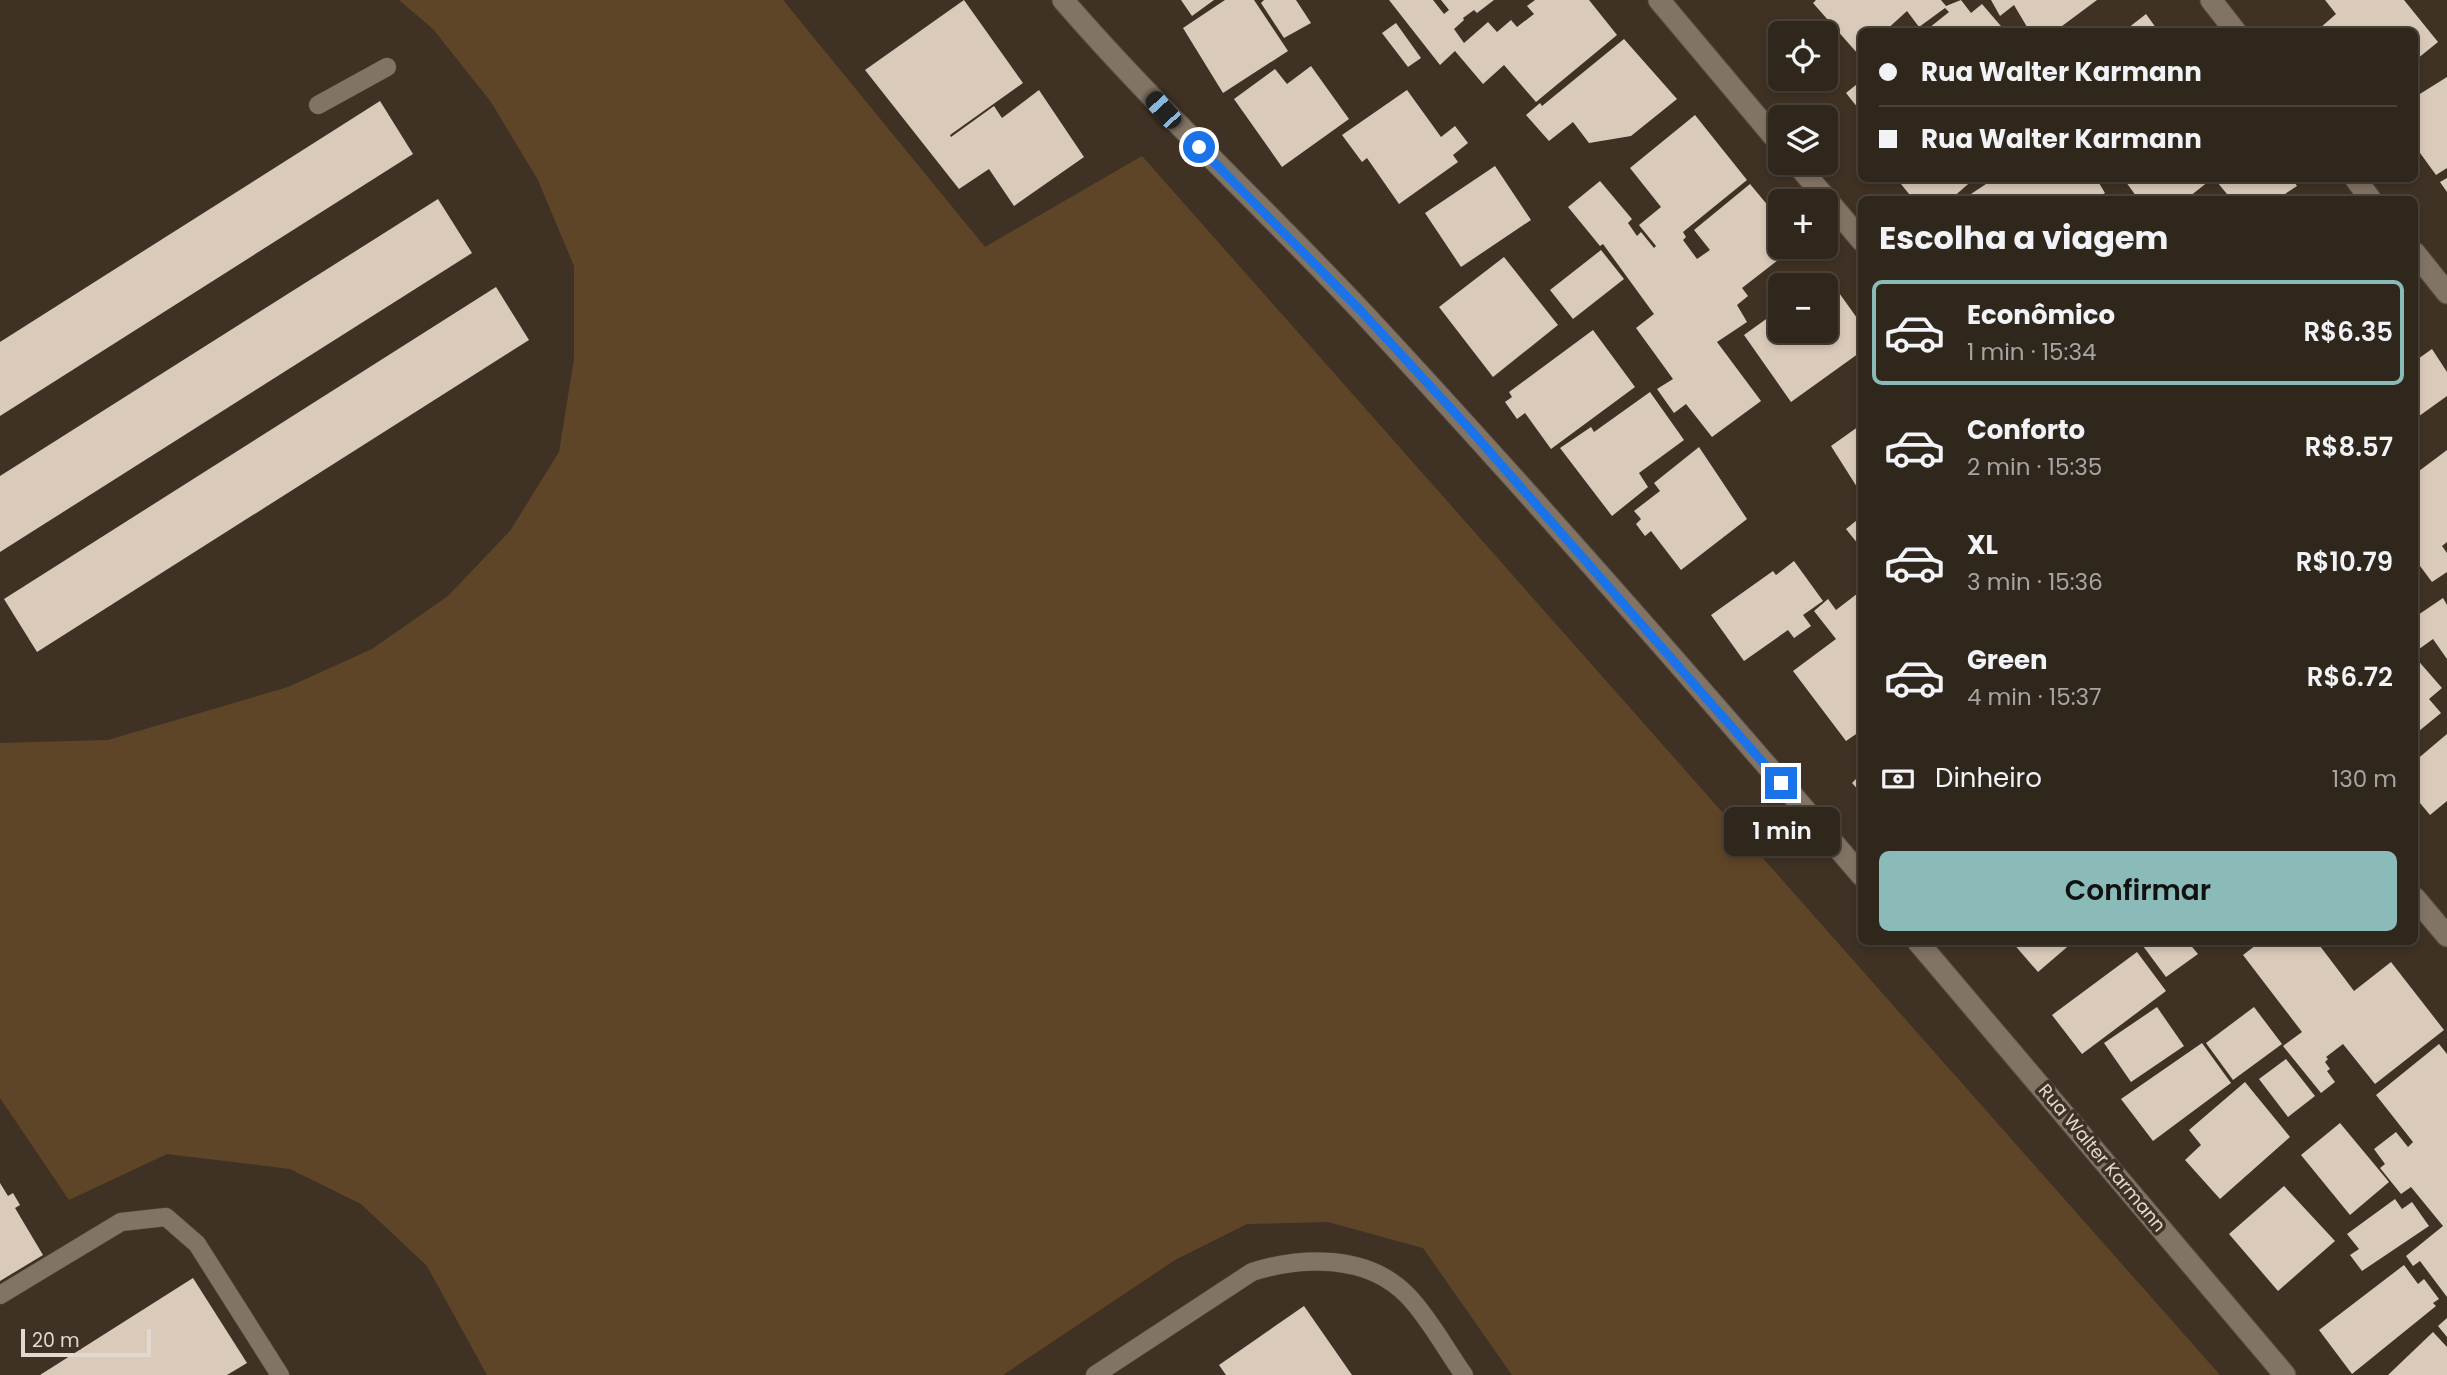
<!DOCTYPE html>
<html lang="pt">
<meta charset="utf-8">
<style>
:root{--surface:#2f261c;--page:#372e25;--text:#f1f3f6;--muted:#a7a5a3;--line:#4a433b;--accent:#8bbbb9}
body{margin:0;font-family:Poppins,sans-serif;background:var(--page);color:var(--text);height:100vh;display:flex;flex-direction:column;font-size:26px;white-space:nowrap}
*{box-sizing:border-box;margin:0}
p{font-size:23px;color:var(--muted)}
.icon{flex:none;width:38px;height:38px;fill:none;stroke:currentColor;stroke-width:2;stroke-linecap:round;stroke-linejoin:round}
.map{position:relative;flex:1;overflow:hidden}
.drawer{position:absolute;left:1858px;top:196px;width:560px;height:749px;display:flex;flex-direction:column;background:var(--surface);border-radius:10px;box-shadow:0 4px 10px #0003,0 0 0 2px var(--line)}
.drawer>*{flex:none}
.top-card{position:absolute;left:1858px;top:28px;width:560px;height:154px;border-radius:10px;box-shadow:0 4px 10px #0003,0 0 0 2px var(--line);display:grid;align-content:center;height:154px;padding:0 21px;background:var(--surface)}
.fabs{position:absolute;left:1768px;top:21px;display:grid;gap:14px}
.fabs a{display:grid;place-items:center;width:70px;height:70px;border-radius:10px;background:var(--surface);box-shadow:0 4px 10px #0003,0 0 0 2px var(--line);font-size:35px}
.scale{position:absolute;left:21px;bottom:18px;width:130px;box-sizing:border-box;padding-left:7px;border:4px solid #e1d9d0;border-top:0;font-size:19px;line-height:24px;white-space:nowrap;color:#e1d9d0;-webkit-text-stroke:5px #3f3225;paint-order:stroke}
.end{position:absolute;width:32px;height:32px;margin:-16px;border:9px solid #1a73e8;background:#fff;box-shadow:0 0 0 4px #fff}
.from{border-radius:50%}
.bubble{position:absolute;height:49px;border-radius:10px;background:var(--surface);box-shadow:0 4px 10px #0003,0 0 0 2px var(--line);font-size:23px;font-weight:600;line-height:49px;text-align:center}
.car{position:absolute;width:21px;height:42px;margin:-21px -10px;border-radius:9px;box-shadow:0 0 5px 2px #0007;background:linear-gradient(#222 24%,#8ab4d8 0 40%,#222 0 76%,#8ab4d8 0 86%,#222 0)}
.top-card b{display:flex;align-items:center;gap:24px;height:66px;font-size:26px}
.top-card b+b{border-top:2px solid var(--line)}
.top-card i{width:18px;height:18px;background:var(--text)}
ul{padding:0;list-style:none}
li{display:flex;align-items:center;gap:21px;height:105px;margin:0 14px 10px;padding:0 7px;border:4px solid transparent;border-radius:10px}
li div{flex:1}
li b{display:block;font-size:26px}
li em{font-style:normal;font-weight:600}
li.selected{border-color:var(--accent)}
li>.icon{width:63px;height:63px;stroke-width:1.5}
h2{padding:0 21px;font-size:32px;line-height:84px}
.pay{display:flex;align-items:center;gap:18px;height:77px;padding:0 21px;font-size:26px}
.pay p{margin-inline-start:auto}
.primary-button{display:flex;gap:14px;margin-top:auto;padding:14px 21px}
.primary-button a{flex:1;height:80px;border-radius:10px;background:var(--accent);color:#111;font-size:28px;font-weight:600;line-height:80px;text-align:center}
.map>svg:first-child{display:block}
.green{fill:#5f4527}
.building{fill:#dacaba}
.lines{fill:none;stroke-linecap:round;stroke-linejoin:round}
.lane-casing{stroke:#5a4f44;stroke-width:19}
.street-casing{stroke:#5a4f44;stroke-width:23}
.lane{stroke:#827465;stroke-width:18}
.street{stroke:#827465;stroke-width:21}
.route{stroke:#1a73e8;stroke-width:9}
.labels{text-anchor:middle;stroke-width:7;stroke-linejoin:round;paint-order:stroke}
.street-label{font-size:18px;fill:#e1d9d0;stroke:#3f3225}
</style>
<div class="map">
<svg width="2447" height="1375" viewBox="0 0 2447 1375">
<rect width="100%" height="100%" fill="#3f3225"/>
<!-- green -->
<path class="green" d="M399 0H783L985 247 1142 156 2220 1375H1512L1423 1248 1328 1222 1247 1224 1175 1260 1003 1375H487L427 1266 361 1204 290 1169 167 1154 69 1200 0 1098V743L108 740 288 687 372 649 448 596 510 531 559 452 574 359V266L538 180 491 102 433 29Z"/>
<!-- building -->
<g class="building">
<path d="M964 0 1023 83 950 135 951 137 994 106 1002 118 1039 90 1084 157 1014 206 989 169 959 189 865 70Z"/>
<path d="M1181 0H1214L1192 16Z"/>
<path d="M1225 0H1254L1288 51 1223 93 1183 28Z"/>
<path d="M1264 0H1296L1311 23 1284 38 1261 3Z"/>
<path d="M1389 0H1433L1444 14 1449 10 1441 0H1494L1477 13 1474 10 1463 18 1464 20 1454 29 1464 43 1488 22 1497 32 1511 20 1517 27 1534 14 1527 6 1535 0H1589L1617 35 1536 102 1504 65 1483 84 1455 51 1440 65Z"/>
<path d="M1816 0H1941L1946 6 1961 0 1971 13 1982 4 2006 32H1924L1949 12 1945 8 1919 27 1907 11 1884 32H1862V51L1858 54 1813 3Z"/>
<path d="M1991 0H2097L2054 32H2030L2014 5 2000 16Z"/>
<path d="M2325 0H2404L2438 42 2417 59 2415 32H2323L2320 28 2336 14Z"/>
<path d="M2146 14 2159 32H2123Z"/>
<path d="M1396 23 1421 58 1408 67 1382 33Z"/>
<path d="M1624 39 1677 99 1631 136 1589 143 1573 122 1549 141 1526 115 1540 103 1542 106Z"/>
<path d="M1311 66 1349 119 1282 167 1234 99 1275 69 1287 84Z"/>
<path d="M2447 77V168L2436 175 2415 146V97Z"/>
<path d="M1862 80V113L1846 93Z"/>
<path d="M1407 90 1441 137 1455 126 1468 143 1453 155 1458 162 1399 204 1367 158 1362 162 1342 135Z"/>
<path d="M380 101 413 154 0 416V342Z"/>
<path d="M1695 115 1747 180 1683 232 1686 237 1683 240 1697 259 1710 250 1694 230 1750 184 1780 220V247H1795L1742 288 1748 296 1737 305 1747 322 1717 342 1761 401 1712 437 1686 404 1674 413 1657 389 1673 379 1636 328 1654 314 1603 244 1600 246 1568 207 1600 181 1632 219 1628 223 1637 236 1641 232 1654 248 1656 246 1639 225 1661 207 1630 168Z"/>
<path d="M1495 166 1531 220 1461 267 1425 213Z"/>
<path d="M1896 178H1975L1950 200H1914Z"/>
<path d="M1995 178H2096L2105 193 2093 200H1962Z"/>
<path d="M2123 178H2213L2185 200H2139Z"/>
<path d="M2222 178H2292L2297 186 2276 200H2232L2217 182Z"/>
<path d="M2447 178V192L2440 182Z"/>
<path d="M438 199 472 253 0 552V476Z"/>
<path d="M1601 250 1624 279 1573 319 1550 290Z"/>
<path d="M1504 257 1558 325 1493 377 1439 307Z"/>
<path d="M1827 276 1862 325V351L1791 402 1744 335 1780 309V331H1825V285H1814Z"/>
<path d="M496 287 529 340 37 652 4 599Z"/>
<path d="M1593 330 1635 387 1551 449 1525 413 1517 419 1505 402 1512 397 1509 392Z"/>
<path d="M2432 349 2447 372V396L2415 419V361Z"/>
<path d="M1650 392 1684 440 1639 473 1648 487 1612 516 1560 448 1591 427 1594 432Z"/>
<path d="M1862 424V484L1857 487 1831 446Z"/>
<path d="M1699 447 1747 519 1681 570 1651 531 1645 536 1636 524 1641 519 1634 511 1660 491 1654 483Z"/>
<path d="M2447 450V542L2442 546 2447 553V572L2432 582 2420 566 2415 571V474Z"/>
<path d="M1862 516V549L1846 529Z"/>
<path d="M1794 561 1823 601 1803 615 1811 626 1794 638 1788 630 1744 661 1711 615 1773 571 1776 575Z"/>
<path d="M1862 590V730L1846 741 1793 671 1836 639 1814 611 1828 599 1836 610Z"/>
<path d="M2443 598 2447 605V659L2433 639 2415 652V617Z"/>
<path d="M2415 657 2442 688 2429 699 2441 713 2419 731 2415 727Z"/>
<path d="M2447 734V801L2430 815 2415 797V761Z"/>
<path d="M1862 773V794L1852 783Z"/>
<path d="M2012 942H2073L2038 972Z"/>
<path d="M2140 942H2188L2198 954 2166 977Z"/>
<path d="M2260 942H2317L2354 991 2391 962 2444 1030 2375 1084 2343 1044 2326 1057 2328 1059 2325 1062 2330 1069 2327 1071 2335 1082 2321 1093 2283 1046 2302 1032 2243 955Z"/>
<path d="M2137 952 2166 991 2082 1054 2052 1015Z"/>
<path d="M2157 1007 2184 1046 2131 1082 2104 1043Z"/>
<path d="M2254 1007 2282 1044 2233 1080 2206 1043Z"/>
<path d="M2202 1043 2231 1083 2153 1141 2121 1099Z"/>
<path d="M2439 1044 2447 1054V1297L2420 1261 2413 1266 2406 1256 2443 1226 2411 1187 2401 1194 2380 1168 2385 1164 2374 1149 2396 1132 2408 1147 2413 1142 2376 1095Z"/>
<path d="M2286 1059 2315 1096 2288 1117 2259 1079Z"/>
<path d="M2245 1082 2290 1137 2220 1199 2185 1160 2201 1145 2189 1130Z"/>
<path d="M2340 1123 2389 1182 2350 1215 2301 1155Z"/>
<path d="M0 1183 8 1196 13 1193 20 1205 15 1208 43 1255 0 1281Z"/>
<path d="M2284 1186 2335 1241 2278 1291 2229 1234Z"/>
<path d="M2395 1199 2402 1209 2412 1202 2429 1226 2362 1271 2350 1255 2359 1249 2347 1234Z"/>
<path d="M2404 1265 2418 1284 2424 1279 2439 1299 2433 1303 2436 1306 2352 1374 2319 1330Z"/>
<path d="M193 1278 247 1363 227 1375H40Z"/>
<path d="M1304 1306 1352 1375H1226L1219 1365Z"/>
<path d="M2447 1318V1337L2438 1326Z"/>
<path d="M2433 1332 2447 1347V1375H2388Z"/>
</g>
<g class="lines">
<!-- lane casing -->
<g class="lane-casing">
<g id="lane">
<path d="M318 105 387 67"/>
<path d="M0 1295 121 1222 166 1217 197 1244 280 1375"/>
<path d="M1095 1375 1252 1272C1302 1256 1368 1254 1408 1296 1430 1319 1446 1350 1464 1375"/>
</g>
</g>
<!-- street casing -->
<g class="street-casing">
<g id="street">
<path d="M1063 0C1158 110 1265 208 1364 314 1534 497 1699 686 1862 876"/>
<path d="M1659 0 1780 144"/>
<path d="M2211 0 2236 32"/>
<path d="M1796 163 1862 241"/>
<path d="M2355 178 2371 200"/>
<path d="M2415 253 2447 293"/>
<path d="M2415 898 2447 936"/>
<path d="M1918 942 2285 1375"/>
</g>
</g>
<!-- lane -->
<use href="#lane" class="lane"/>
<!-- street -->
<use href="#street" class="street"/>
</g>
<g class="lines">
<!-- route -->
<path class="route" d="M1199 147 1361 311 1467 426 1781 783"/>
</g>
<g class="labels">
<!-- street labels -->
<g class="street-label">
<text transform="translate(2102 1158) rotate(50)" y="6">Rua Walter Karmann</text>
</g>
</g>
</svg>
<div class="fabs">
<a><svg class="icon" aria-label="locate" viewBox="0 0 24 24"><circle cx="12" cy="12" r="6"/><path d="M12 2v4M12 18v4M2 12h4M18 12h4"/></svg></a>
<a><svg class="icon" aria-label="layers" viewBox="0 0 24 24"><path d="M12 4l9 5-9 5-9-5zM3 14l9 5 9-5"/></svg></a>
<a>+</a>
<a>−</a>
</div>
<div class="scale">20 m</div>
<i class="end from" style="left:1199px;top:147px"></i>
<i class="end" style="left:1781px;top:783px"></i>
<div class="bubble" style="left:1724px;top:807px;width:116px">1 min</div>
<i class="car" style="left:1163px;top:110px;rotate:318deg"></i>
<div class="top-card">
<b><i class="from"></i>Rua Walter Karmann</b>
<b><i></i>Rua Walter Karmann</b>
</div>
<section class="drawer">
<h2>Escolha a viagem</h2>
<ul>
<li class="selected"><svg class="icon" aria-label="car" viewBox="0 0 24 24"><path d="M5 17H2v-5l4-1 3-4h7l3 4 3 1v5h-3M9 17h6M6 11h13"/><circle cx="7" cy="17" r="2"/><circle cx="17" cy="17" r="2"/></svg><div><b>Econômico</b><p>1 min · 15:34</p></div><em>R$6.35</em></li>
<li><svg class="icon" aria-label="car" viewBox="0 0 24 24"><path d="M5 17H2v-5l4-1 3-4h7l3 4 3 1v5h-3M9 17h6M6 11h13"/><circle cx="7" cy="17" r="2"/><circle cx="17" cy="17" r="2"/></svg><div><b>Conforto</b><p>2 min · 15:35</p></div><em>R$8.57</em></li>
<li><svg class="icon" aria-label="car" viewBox="0 0 24 24"><path d="M5 17H2v-5l4-1 3-4h7l3 4 3 1v5h-3M9 17h6M6 11h13"/><circle cx="7" cy="17" r="2"/><circle cx="17" cy="17" r="2"/></svg><div><b>XL</b><p>3 min · 15:36</p></div><em>R$10.79</em></li>
<li><svg class="icon" aria-label="car" viewBox="0 0 24 24"><path d="M5 17H2v-5l4-1 3-4h7l3 4 3 1v5h-3M9 17h6M6 11h13"/><circle cx="7" cy="17" r="2"/><circle cx="17" cy="17" r="2"/></svg><div><b>Green</b><p>4 min · 15:37</p></div><em>R$6.72</em></li>
</ul>
<div class="pay"><svg class="icon" aria-label="cash" viewBox="0 0 24 24"><path d="M3 7h18v10H3z"/><circle cx="12" cy="12" r="2"/></svg>Dinheiro<p>130 m</p></div>
<div class="primary-button"><a>Confirmar</a></div>
</section>
</div>
